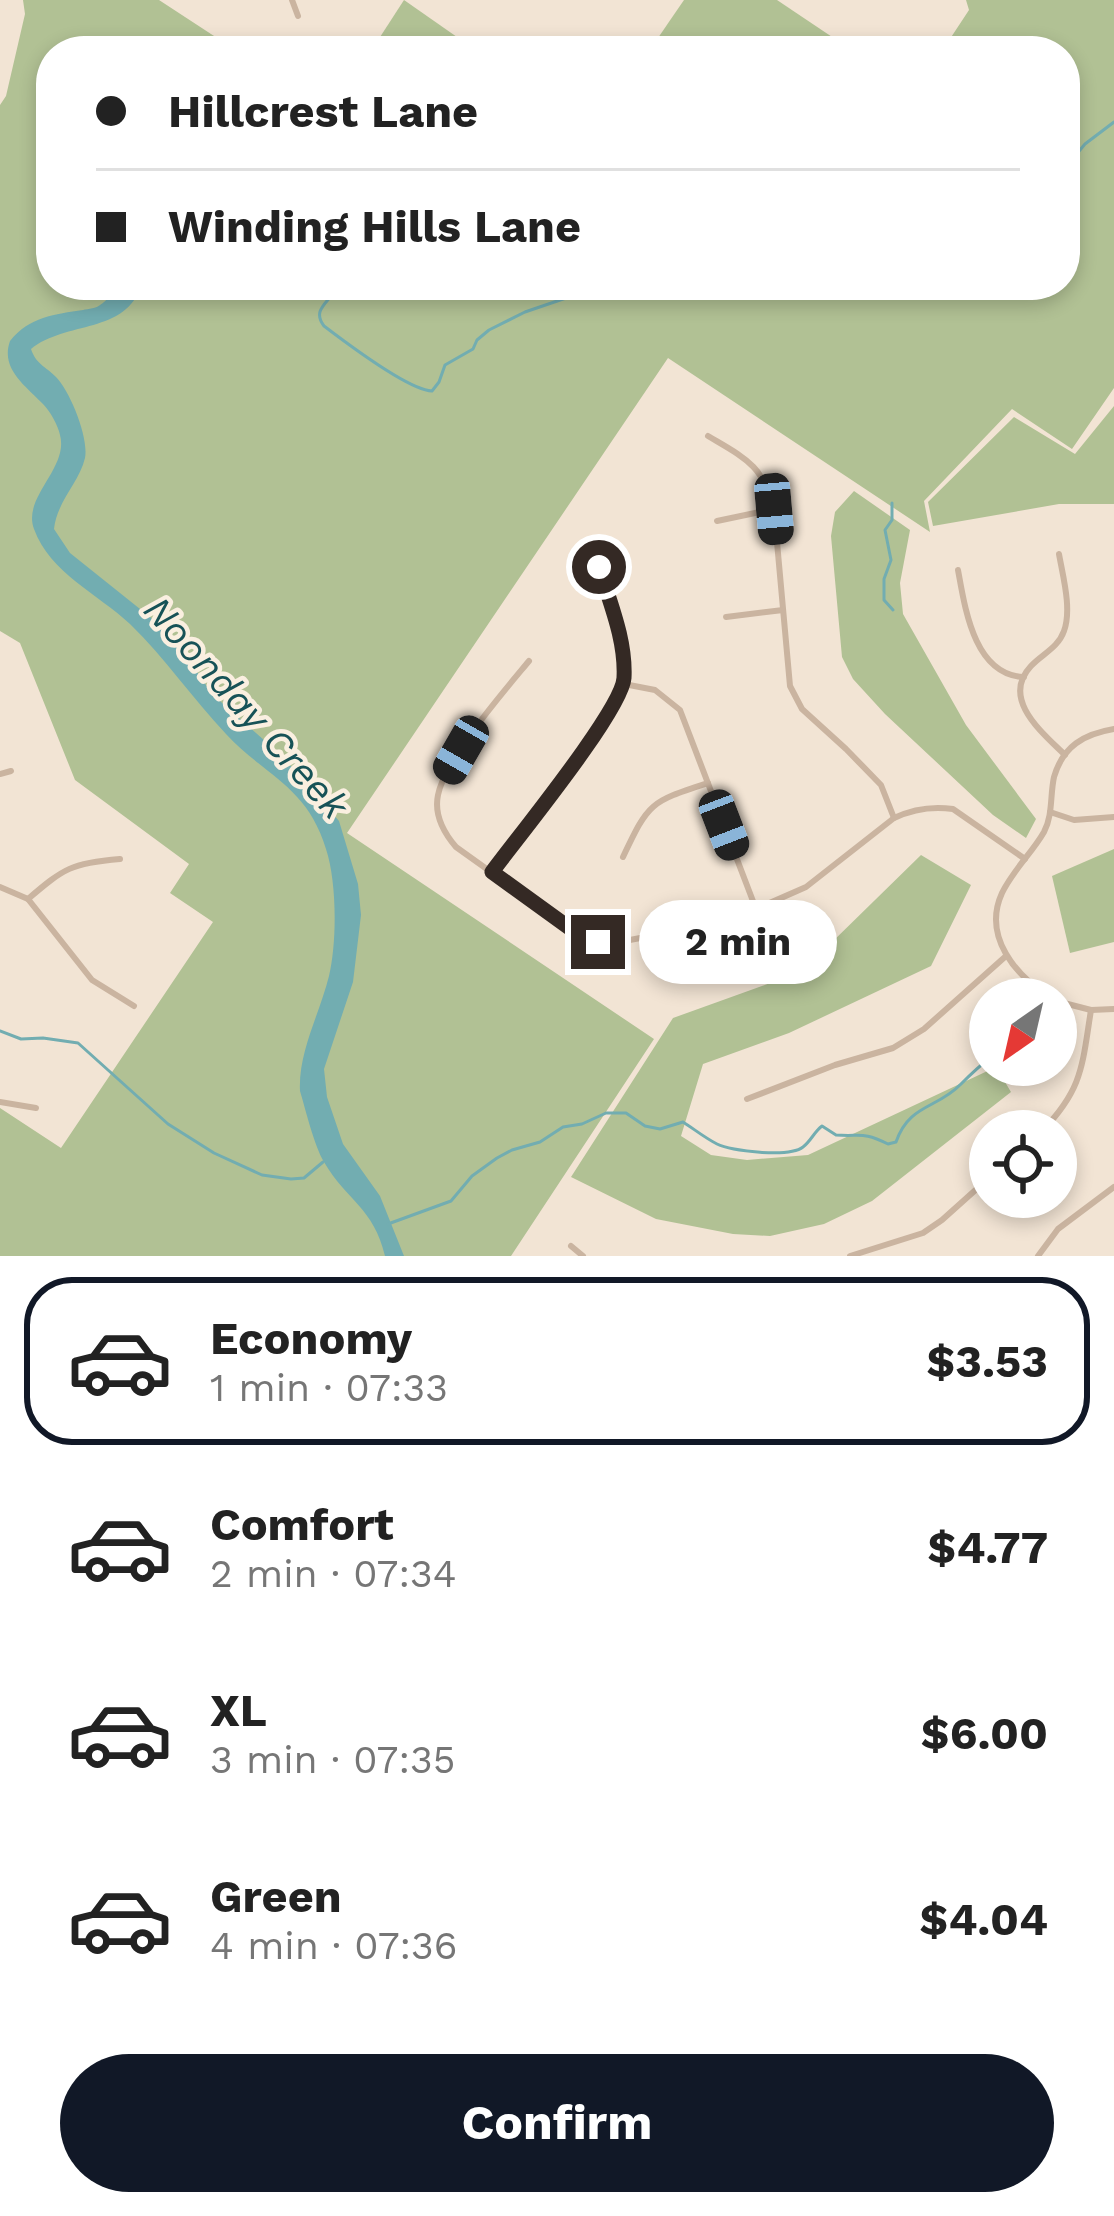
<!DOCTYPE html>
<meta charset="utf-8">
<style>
:root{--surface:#fff;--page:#f6f6f6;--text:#222;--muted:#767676;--line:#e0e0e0;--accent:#111827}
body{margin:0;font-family:"Work Sans",sans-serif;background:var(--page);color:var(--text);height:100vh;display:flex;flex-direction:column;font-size:45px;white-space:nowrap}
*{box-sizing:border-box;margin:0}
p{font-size:39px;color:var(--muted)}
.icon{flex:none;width:66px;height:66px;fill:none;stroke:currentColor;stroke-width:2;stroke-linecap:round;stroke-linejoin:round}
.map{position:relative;height:1256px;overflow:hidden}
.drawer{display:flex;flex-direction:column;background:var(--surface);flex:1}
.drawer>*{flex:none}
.banner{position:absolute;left:36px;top:36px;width:1044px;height:264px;border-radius:48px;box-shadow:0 6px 18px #0003;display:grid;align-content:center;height:264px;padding:0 60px;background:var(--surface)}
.needle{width:78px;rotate:214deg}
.buttons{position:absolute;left:969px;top:978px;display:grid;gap:24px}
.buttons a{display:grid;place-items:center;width:108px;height:108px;border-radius:50%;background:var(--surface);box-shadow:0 6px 18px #0003;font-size:60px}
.end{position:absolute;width:54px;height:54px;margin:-27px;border:15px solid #342924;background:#fff;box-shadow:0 0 0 6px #fff}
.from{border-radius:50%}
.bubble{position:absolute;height:84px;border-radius:42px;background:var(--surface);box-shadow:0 6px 18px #0003;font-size:39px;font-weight:700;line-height:84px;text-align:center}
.car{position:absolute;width:36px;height:72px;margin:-36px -18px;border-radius:15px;box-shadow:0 0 9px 3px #0007;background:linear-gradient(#222 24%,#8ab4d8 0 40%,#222 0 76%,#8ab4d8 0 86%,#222 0)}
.banner b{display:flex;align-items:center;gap:42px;height:114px;font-size:45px}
.banner b+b{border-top:3px solid var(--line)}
.banner i{width:30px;height:30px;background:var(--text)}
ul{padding:21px 0 0;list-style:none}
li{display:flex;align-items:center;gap:36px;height:168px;margin:0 24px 18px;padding:0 36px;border:6px solid transparent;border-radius:48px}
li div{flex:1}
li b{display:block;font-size:45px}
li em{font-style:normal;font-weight:700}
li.selected{border-color:var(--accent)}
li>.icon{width:108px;height:108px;stroke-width:1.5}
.button{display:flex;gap:24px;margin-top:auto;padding:24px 60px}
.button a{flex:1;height:138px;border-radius:72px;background:var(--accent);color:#fff;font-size:48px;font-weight:700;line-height:138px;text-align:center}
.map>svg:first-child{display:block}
.green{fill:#b1c194}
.water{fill:#72adb1}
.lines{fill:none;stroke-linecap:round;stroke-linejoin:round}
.stream{stroke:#72adb1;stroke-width:3}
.minor{stroke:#cab4a0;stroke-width:6}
.route{stroke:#342924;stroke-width:15}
.labels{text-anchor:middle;stroke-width:9;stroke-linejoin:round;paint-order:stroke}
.water-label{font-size:39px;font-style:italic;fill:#175257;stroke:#faefe0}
</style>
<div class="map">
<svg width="1114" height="1256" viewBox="0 0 1114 1256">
<rect width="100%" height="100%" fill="#f2e4d4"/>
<!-- green -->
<g class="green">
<path d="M23 0H159L237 51H51V285H1065V51H942L969 10 966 0H1114V388L1072 449 1012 409 924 501 930 532 668 358 347 833 654 1039 511 1256H0V1108L61 1148 213 922 170 893 189 864 75 780 20 643 0 631V105L6 96 25 14Z"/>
<path d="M404 0 477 51H371Z"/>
<path d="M684 0H777L853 51H649Z"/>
<path d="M1114 406V504H1059L933 526 928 502 1014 417 1075 454Z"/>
<path d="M854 491 910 530 900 583 903 614 966 725 1036 819 1026 838 993 815 885 714 853 679 842 657 831 536 835 512Z"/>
<path d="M1114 849V942L1070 953 1052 876Z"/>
<path d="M921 855 971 885 931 966 789 1033 703 1064 681 1136 711 1155 747 1160 808 1155 996 1067 1011 1092 872 1201 824 1224 770 1236 733 1234 656 1219 571 1177 673 1018 773 982 828 946Z"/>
</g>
<!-- water -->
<path class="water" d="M119 285H141C127 334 65 321 31 349 36 364 45 366 56 377 70 391 89 438 85 458 79 483 57 501 54 529L70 553 155 621 178 644 212 694 282 756 339 821 358 884 361 915 353 982 324 1069 327 1097 343 1144 380 1196 404 1256H385C374 1208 346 1200 324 1162 314 1145 306 1111 300 1091 298 1052 320 1013 329 976 337 943 337 882 326 849 307 786 265 776 226 734 193 699 165 658 130 624 98 594 50 573 34 529 22 497 69 468 60 435 58 425 50 411 43 404 26 386 0 369 10 341 29 317 55 314 83 310 88 309 97 308 100 305 107 301 114 291 119 285Z"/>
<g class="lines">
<!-- stream -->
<g class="stream">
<path d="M1065 168 1085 144 1114 122"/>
<path d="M337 285C333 301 310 308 324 326 345 342 408 390 432 391L439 382 445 365 473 349 477 340 489 330 525 312 566 298 581 285"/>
<path d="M892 503V520L885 530 891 560 884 579V600L893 610"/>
<path d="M0 1031 21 1039 43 1038 78 1043 168 1124 214 1153 262 1175 291 1179 304 1178 323 1162"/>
<path d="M388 1224 451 1201 472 1176 497 1158 512 1150 540 1142 563 1127 582 1124 606 1113H626L645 1126 660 1129 683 1122C694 1129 705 1138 717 1144 731 1151 789 1158 803 1147 811 1141 814 1132 822 1126L836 1135C861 1137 862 1131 888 1144L896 1142C909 1104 937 1109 961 1084 970 1075 978 1067 990 1058"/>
</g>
<!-- minor -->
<g class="minor">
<path d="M292 0 298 16"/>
<path d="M708 436C745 458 763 465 774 509L790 686 802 709 846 749 881 785 894 818"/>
<path d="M717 521 774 509"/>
<path d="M1059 554C1063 577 1072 609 1064 631 1058 648 1042 654 1031 666 1000 699 1043 733 1065 755"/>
<path d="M958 570C965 608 974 675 1024 677"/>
<path d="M726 617 783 610"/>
<path d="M529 661C505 690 445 759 438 795 434 814 444 833 456 847L575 932 598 942 614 943 714 924 756 909 806 887 894 818C913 809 932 806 953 809L1025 859"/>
<path d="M624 684 655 690 680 710 756 909"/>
<path d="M0 774 11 771"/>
<path d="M1050 812 1074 820 1114 817"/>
<path d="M623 857C649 802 650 802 708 783"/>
<path d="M492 872C517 838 622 710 624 678 626 640 610 603 599 567"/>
<path d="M0 887 28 899 92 980 134 1006"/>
<path d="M28 899C64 868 72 863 120 859"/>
<path d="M1052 999C1016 976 982 937 1002 893 1013 870 1032 853 1044 832 1053 815 1050 795 1054 777 1063 746 1084 734 1114 729"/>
<path d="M1056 1001 1091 1010 1114 1009"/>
<path d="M747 1099 835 1065 893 1048 924 1029 1006 956"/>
<path d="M0 1102 36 1108"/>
<path d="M1042 1131C1083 1089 1082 1066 1091 1010"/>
<path d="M571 1246 583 1256"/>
<path d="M850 1256 923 1233 942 1220 990 1177"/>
<path d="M1038 1256 1058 1229 1114 1187"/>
</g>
</g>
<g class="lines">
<!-- route -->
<path class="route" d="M598 942 575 932 492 872C517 838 622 710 624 678 626 640 610 603 599 567"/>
</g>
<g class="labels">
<!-- water labels -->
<g class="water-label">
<text transform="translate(247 707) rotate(48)" y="14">Noonday Creek</text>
</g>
</g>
</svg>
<div class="buttons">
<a><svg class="needle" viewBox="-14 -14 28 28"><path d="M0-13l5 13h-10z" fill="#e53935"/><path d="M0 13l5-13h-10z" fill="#767676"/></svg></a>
<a><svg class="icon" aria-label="locate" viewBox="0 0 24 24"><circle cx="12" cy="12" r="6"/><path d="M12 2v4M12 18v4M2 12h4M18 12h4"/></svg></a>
</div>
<i class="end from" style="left:599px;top:567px"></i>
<i class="end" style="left:598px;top:942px"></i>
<div class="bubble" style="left:639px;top:900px;width:198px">2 min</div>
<i class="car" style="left:774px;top:509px;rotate:175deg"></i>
<i class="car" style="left:461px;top:750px;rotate:210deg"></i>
<i class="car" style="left:724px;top:825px;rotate:159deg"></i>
<div class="banner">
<b><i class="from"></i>Hillcrest Lane</b>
<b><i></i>Winding Hills Lane</b>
</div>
</div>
<section class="drawer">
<ul>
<li class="selected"><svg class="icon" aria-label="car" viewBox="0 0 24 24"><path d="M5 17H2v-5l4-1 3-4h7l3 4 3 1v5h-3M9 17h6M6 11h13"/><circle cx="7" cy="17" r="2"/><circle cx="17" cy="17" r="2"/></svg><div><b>Economy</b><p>1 min · 07:33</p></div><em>$3.53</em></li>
<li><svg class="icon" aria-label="car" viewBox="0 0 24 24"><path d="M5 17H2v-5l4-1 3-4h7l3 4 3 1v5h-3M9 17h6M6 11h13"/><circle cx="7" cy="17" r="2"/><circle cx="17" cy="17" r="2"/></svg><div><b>Comfort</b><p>2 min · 07:34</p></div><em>$4.77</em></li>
<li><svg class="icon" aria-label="car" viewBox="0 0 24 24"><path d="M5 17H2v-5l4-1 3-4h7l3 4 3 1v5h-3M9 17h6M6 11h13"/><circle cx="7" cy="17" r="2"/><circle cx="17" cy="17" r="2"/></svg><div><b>XL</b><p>3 min · 07:35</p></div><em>$6.00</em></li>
<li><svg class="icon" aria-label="car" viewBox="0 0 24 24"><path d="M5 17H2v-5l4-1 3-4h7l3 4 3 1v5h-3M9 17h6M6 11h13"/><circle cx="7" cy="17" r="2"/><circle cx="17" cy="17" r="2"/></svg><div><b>Green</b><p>4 min · 07:36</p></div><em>$4.04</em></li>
</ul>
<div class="button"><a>Confirm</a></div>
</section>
